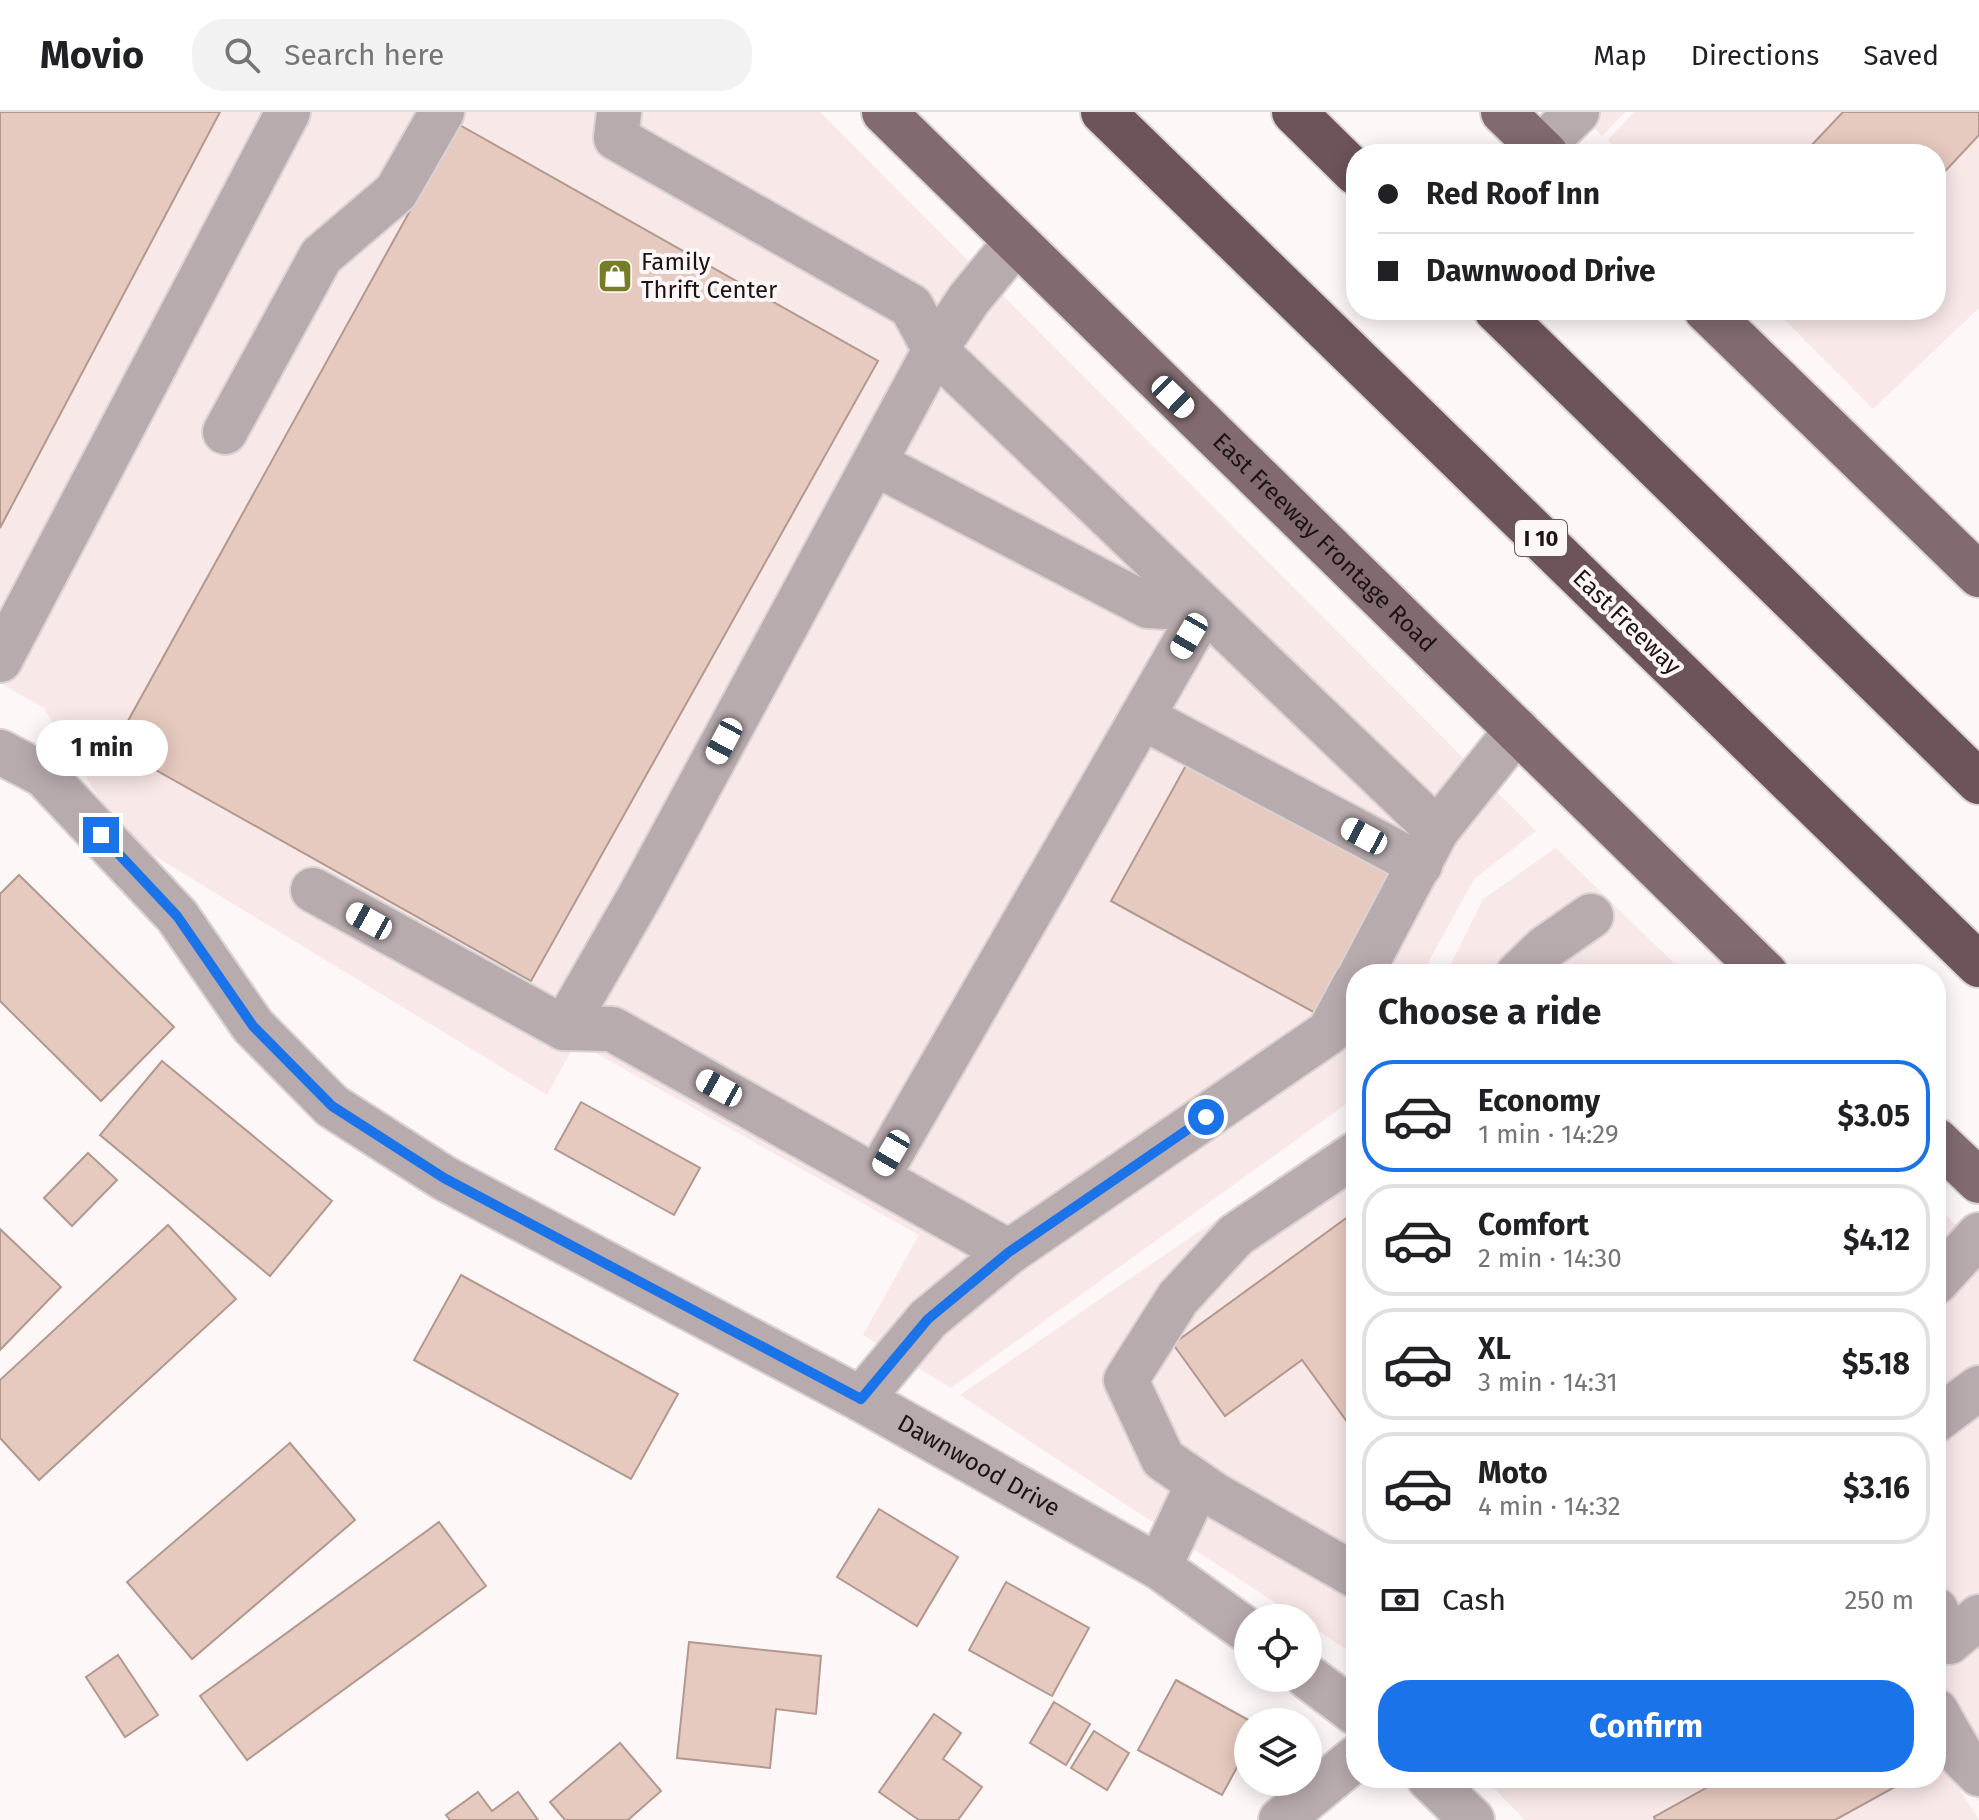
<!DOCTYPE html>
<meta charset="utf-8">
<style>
:root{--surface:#fff;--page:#f2f2f2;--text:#202124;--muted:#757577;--line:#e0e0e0;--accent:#1a73e8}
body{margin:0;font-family:"Fira Sans",sans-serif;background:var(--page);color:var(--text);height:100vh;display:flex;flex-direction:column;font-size:30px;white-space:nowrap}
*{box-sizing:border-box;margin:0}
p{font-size:26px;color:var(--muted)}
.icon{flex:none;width:44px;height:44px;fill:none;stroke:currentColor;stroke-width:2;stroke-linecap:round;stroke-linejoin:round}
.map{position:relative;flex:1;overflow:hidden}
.sheet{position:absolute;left:1346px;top:852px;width:600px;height:824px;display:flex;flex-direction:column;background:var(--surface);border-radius:32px;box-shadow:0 4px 20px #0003}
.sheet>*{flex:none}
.hud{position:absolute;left:1346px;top:32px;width:600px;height:176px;border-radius:32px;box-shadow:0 4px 20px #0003;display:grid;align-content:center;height:176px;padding:0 32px;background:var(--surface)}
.tools{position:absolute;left:1234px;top:1492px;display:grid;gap:16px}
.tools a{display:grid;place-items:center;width:88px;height:88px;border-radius:50%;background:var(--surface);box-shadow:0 4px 20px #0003;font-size:40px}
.end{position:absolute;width:36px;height:36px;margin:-18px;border:10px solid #1a73e8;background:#fff;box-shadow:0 0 0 4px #fff}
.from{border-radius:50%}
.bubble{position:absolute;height:56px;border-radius:28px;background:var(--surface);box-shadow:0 4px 20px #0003;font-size:26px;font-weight:700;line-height:56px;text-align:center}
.car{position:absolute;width:24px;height:48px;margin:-24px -12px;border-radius:10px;box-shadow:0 0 6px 2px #0007;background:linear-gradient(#fff 24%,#345 0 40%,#fff 0 76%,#345 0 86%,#fff 0)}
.hud b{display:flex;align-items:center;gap:28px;height:76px;font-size:30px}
.hud b+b{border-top:2px solid var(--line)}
.hud i{width:20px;height:20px;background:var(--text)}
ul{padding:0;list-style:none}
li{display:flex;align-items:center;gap:24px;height:112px;margin:0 16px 12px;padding:0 16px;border:4px solid var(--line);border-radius:32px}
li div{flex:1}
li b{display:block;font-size:30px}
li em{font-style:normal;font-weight:700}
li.on{border-color:var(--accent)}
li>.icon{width:72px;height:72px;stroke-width:1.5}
h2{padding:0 32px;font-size:36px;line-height:96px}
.pay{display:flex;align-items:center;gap:20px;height:88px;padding:0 32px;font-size:30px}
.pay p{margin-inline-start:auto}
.primary-button{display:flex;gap:16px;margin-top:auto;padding:16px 32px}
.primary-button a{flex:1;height:92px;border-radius:32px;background:var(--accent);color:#fff;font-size:32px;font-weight:700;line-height:92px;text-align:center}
header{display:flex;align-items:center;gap:48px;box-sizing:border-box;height:112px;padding:0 40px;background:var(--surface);border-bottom:2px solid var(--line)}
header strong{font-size:38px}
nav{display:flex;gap:44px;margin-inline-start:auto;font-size:28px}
.search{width:560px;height:72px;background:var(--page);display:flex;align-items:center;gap:20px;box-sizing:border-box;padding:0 28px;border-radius:32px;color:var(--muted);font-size:30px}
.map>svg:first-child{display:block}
.built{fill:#f8e8e7}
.building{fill:#e6cac0;stroke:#b2988e;stroke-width:2}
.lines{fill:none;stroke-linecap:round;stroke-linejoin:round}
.minor-casing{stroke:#dad3d3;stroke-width:48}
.major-casing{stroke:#dad3d3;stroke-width:48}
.highway-casing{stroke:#dad3d3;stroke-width:48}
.minor{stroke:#b8abae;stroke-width:44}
.major{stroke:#816b6f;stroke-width:44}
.highway{stroke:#6d5459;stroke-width:44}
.route{stroke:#1a73e8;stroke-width:10}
.labels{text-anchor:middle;stroke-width:8;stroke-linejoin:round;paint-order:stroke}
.shield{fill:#fef7f7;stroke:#615757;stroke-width:2}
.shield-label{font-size:22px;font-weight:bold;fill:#1e1313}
.poi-label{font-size:24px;fill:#1e1313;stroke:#fef7f7;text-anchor:start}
.street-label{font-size:24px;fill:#1e1313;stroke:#fef7f7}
</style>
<header>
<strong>Movio</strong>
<div class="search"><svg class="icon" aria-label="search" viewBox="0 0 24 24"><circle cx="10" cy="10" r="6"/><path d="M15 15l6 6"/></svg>Search here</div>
<nav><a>Map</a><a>Directions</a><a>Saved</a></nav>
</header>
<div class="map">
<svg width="1979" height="1708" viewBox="0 0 1979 1708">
<rect width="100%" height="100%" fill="#fef7f7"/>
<!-- built -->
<g class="built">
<path d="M0 0H820L1536 719 1474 767 1422 862H1356V981L1353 987 951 1276 863 1223 919 1123 576 930 547 983 122 724 44 596 0 571Z"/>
<path d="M1578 0H1625L1602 24Z"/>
<path d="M1634 0H1979V196L1873 297 1775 198H1936V42H1621L1608 28Z"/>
<path d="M1556 736 1685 862H1446L1483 787Z"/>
<path d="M1356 1012V1544L1308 1512V1506H1298L960 1283Z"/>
<path d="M1936 1093 1979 1136V1690L1936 1630Z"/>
<path d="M1936 1640 1979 1708H1525L1484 1666H1936Z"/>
</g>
<!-- building -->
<g class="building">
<path d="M0 0H220L0 416Z"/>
<path d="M1843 0H1979V23L1936 69V42H1811L1807 38Z"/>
<path d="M458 12 878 249 531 869 147 653 150 646 118 627Z"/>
<path d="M1189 648 1395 761 1317 902 1111 789Z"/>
<path d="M19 763 174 915 101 989 0 889V782Z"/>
<path d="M162 949 332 1089 270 1164 100 1023Z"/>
<path d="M581 990 700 1056 674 1103 555 1037Z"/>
<path d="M88 1041 117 1068 72 1114 44 1086Z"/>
<path d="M1356 1099V1322L1302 1248 1225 1304 1173 1232Z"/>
<path d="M168 1113 236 1187 39 1368 0 1326V1268Z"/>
<path d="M0 1117 61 1175 0 1238Z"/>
<path d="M461 1163 678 1282 631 1367 414 1248Z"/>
<path d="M290 1331 355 1408 192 1547 127 1470Z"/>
<path d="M879 1397 958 1445 917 1514 837 1465Z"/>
<path d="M439 1410 486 1474 247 1648 200 1584Z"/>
<path d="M1006 1470 1089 1516 1052 1584 969 1538Z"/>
<path d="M689 1530 821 1544 816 1602 776 1597 770 1656 677 1646Z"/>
<path d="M118 1543 158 1603 125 1625 86 1565Z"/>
<path d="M1176 1568 1252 1610H1248V1635L1222 1683 1138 1638Z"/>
<path d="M1054 1590 1090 1612 1066 1653 1030 1631Z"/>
<path d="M934 1602 961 1621 943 1647 982 1675 958 1708H919L879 1680Z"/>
<path d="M1094 1619 1129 1641 1107 1678 1071 1656Z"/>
<path d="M620 1631 661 1679 628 1708H565L550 1690Z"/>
<path d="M1724 1666H1911L1835 1708H1655L1654 1705Z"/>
<path d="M478 1680 492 1699 518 1680 538 1708H450L446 1703Z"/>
</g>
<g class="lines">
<!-- minor casing -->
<g class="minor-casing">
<g id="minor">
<path d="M619 0 616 26 911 194 935 238 1437 718 1361 862"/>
<path d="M1540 36 1577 0"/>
<path d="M225 320 321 144 396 80 442 0"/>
<path d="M874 351 1148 494 1204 497 1142 605 1420 753"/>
<path d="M0 548 288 0"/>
<path id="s1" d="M0 640 44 663 177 804 253 914 332 994 444 1066 861 1287 1159 1455 1248 1519"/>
<path d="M1437 718 1517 618"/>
<path d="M313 778 564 916 612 917 1009 1140 1329 920 1356 870"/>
<path d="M1518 862 1545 836 1591 804"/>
<path d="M564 916 641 782 935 238 969 187 1015 131"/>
<path d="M1356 1042 1236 1123 1178 1186 1126 1268 1163 1347 1215 1383 1356 1464"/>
<path d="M878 1064 1142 605"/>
<path d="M1936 1170 1979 1123"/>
<path d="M861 1287 928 1207 1009 1140"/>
<path d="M1936 1308 1979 1276"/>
<path d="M1159 1455 1198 1372"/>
<path d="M1936 1498 1949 1530 1979 1505"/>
<path d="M1308 1565 1356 1601"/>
<path d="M1936 1599 1963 1646 1979 1662"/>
<path d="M1429 1666 1472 1708"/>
<path d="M1281 1708 1356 1646"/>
</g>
</g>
<!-- major casing -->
<g class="major-casing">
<g id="major">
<path id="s2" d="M884 0 1766 862"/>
<path d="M1503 0 1546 42"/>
<path d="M1706 198 1979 463"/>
<path d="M1936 1028 1979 1069"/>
</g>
</g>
<!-- highway casing -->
<g class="highway-casing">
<g id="highway">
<path d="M1103 0 1979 853"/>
<path d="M1294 0 1356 61"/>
<path d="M1496 198 1979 670"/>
</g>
</g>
<!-- minor -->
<use href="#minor" class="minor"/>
<!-- major -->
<use href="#major" class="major"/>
<!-- highway -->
<use href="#highway" class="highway"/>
</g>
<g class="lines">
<!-- route -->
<path class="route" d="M101 723 177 804 253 914 332 994 444 1066 861 1287 928 1207 1009 1140 1206 1005"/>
</g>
<!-- icons -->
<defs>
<g id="shop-square" transform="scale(1.8)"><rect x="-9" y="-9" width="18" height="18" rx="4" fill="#777d27" stroke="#fef7f7"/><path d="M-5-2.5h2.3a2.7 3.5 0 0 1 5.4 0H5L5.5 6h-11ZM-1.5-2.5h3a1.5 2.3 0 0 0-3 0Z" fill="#fff"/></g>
</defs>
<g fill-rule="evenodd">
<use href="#shop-square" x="615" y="164"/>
</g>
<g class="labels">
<!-- shield labels -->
<rect class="shield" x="1515" y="408" width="52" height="36" rx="6"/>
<g class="shield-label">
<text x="1541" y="434">I 10</text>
</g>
<!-- poi labels -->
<g class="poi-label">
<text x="641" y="158">Family<tspan x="641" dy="28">Thrift Center</tspan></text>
</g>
<!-- street labels -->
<g class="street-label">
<text dy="8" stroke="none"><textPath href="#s2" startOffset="616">East Freeway Frontage Road</textPath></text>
<text transform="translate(1627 510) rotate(44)" y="8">East Freeway</text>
<text dy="8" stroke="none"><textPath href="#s1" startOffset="1230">Dawnwood Drive</textPath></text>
</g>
</g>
</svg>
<div class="tools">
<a><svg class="icon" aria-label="locate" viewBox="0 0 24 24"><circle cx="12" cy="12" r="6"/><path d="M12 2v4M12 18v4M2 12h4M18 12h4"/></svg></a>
<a><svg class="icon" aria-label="layers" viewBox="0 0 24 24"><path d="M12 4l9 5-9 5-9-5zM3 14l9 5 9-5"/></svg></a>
</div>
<i class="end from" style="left:1206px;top:1005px"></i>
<i class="end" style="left:101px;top:723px"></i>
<div class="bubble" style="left:36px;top:608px;width:132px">1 min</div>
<i class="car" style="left:1173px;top:285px;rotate:134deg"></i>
<i class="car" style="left:1189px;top:524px;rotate:210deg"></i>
<i class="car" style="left:724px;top:629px;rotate:208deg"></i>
<i class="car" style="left:1364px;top:724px;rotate:298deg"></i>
<i class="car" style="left:369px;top:809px;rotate:299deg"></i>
<i class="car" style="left:719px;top:976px;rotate:299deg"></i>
<i class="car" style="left:891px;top:1041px;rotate:210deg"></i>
<div class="hud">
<b><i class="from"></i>Red Roof Inn</b>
<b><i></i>Dawnwood Drive</b>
</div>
<section class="sheet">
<h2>Choose a ride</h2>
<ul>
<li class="on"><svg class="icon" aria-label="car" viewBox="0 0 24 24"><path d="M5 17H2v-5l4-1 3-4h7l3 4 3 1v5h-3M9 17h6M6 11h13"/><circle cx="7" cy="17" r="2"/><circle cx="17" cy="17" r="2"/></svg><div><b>Economy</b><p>1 min · 14:29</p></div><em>$3.05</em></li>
<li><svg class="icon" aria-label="car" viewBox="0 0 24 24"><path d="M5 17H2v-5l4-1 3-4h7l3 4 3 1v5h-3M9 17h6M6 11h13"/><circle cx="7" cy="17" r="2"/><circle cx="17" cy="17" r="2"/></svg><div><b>Comfort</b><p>2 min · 14:30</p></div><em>$4.12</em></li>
<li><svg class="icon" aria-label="car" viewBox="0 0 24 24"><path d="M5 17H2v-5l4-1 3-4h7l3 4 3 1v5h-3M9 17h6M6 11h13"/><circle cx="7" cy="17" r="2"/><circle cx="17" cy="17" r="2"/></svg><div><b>XL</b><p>3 min · 14:31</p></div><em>$5.18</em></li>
<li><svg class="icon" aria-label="car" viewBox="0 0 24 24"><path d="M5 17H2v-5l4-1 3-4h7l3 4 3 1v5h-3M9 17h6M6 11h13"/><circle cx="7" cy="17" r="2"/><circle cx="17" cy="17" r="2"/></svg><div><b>Moto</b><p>4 min · 14:32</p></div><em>$3.16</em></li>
</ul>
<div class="pay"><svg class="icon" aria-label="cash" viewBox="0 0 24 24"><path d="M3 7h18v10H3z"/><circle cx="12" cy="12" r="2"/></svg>Cash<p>250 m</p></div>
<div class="primary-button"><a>Confirm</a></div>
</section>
</div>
